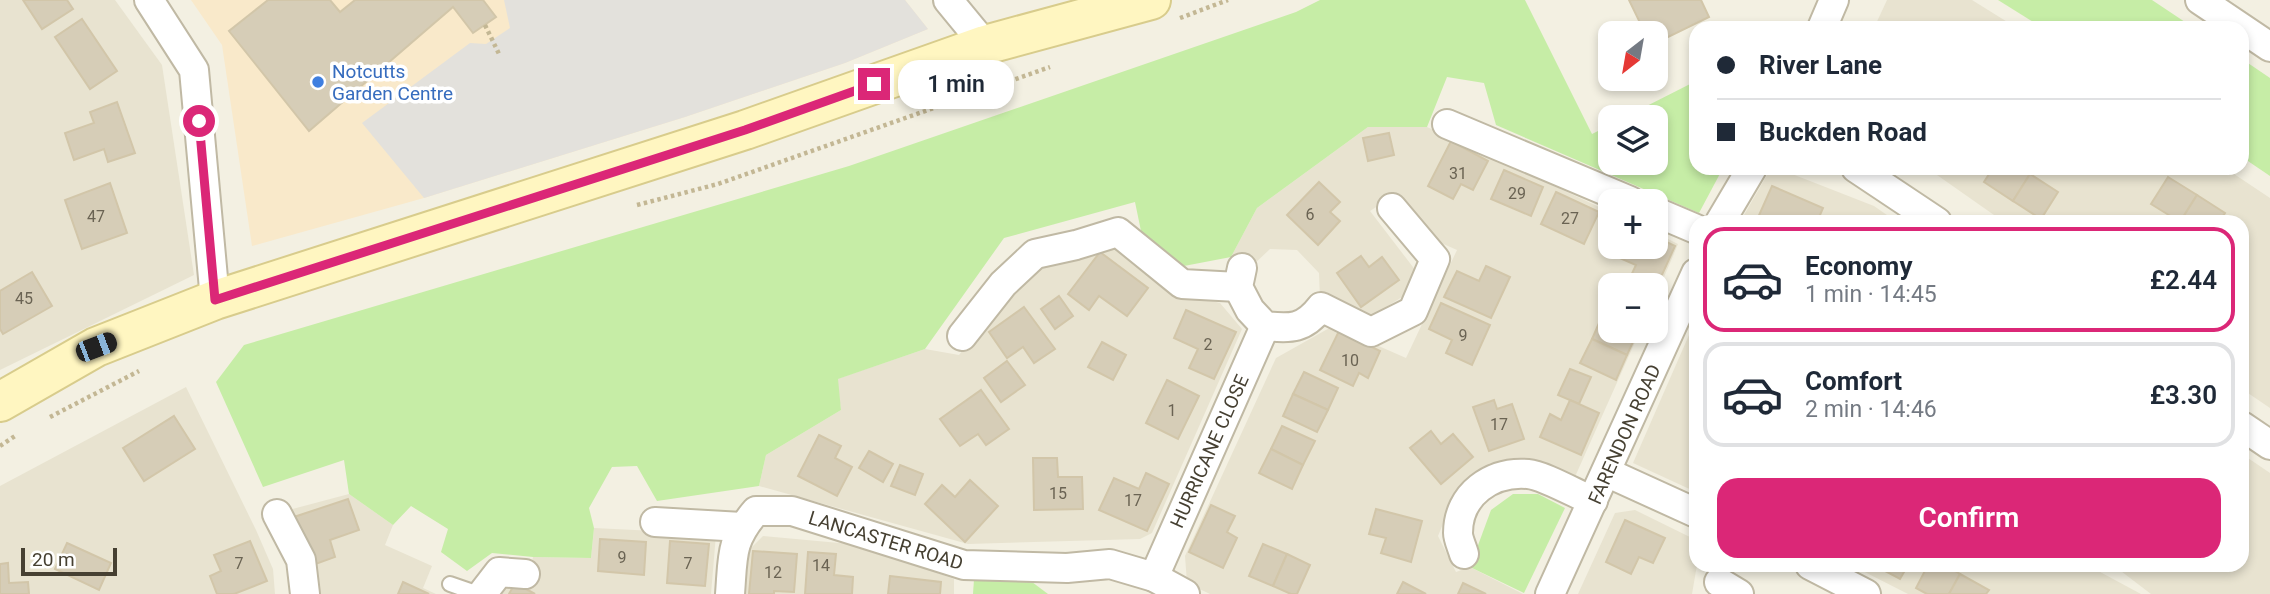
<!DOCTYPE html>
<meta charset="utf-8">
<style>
:root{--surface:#fff;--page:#f6f6f7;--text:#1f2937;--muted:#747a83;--line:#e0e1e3;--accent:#db2777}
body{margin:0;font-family:Roboto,sans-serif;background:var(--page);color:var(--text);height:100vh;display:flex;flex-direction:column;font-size:26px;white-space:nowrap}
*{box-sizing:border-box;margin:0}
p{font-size:23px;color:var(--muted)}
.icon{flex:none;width:38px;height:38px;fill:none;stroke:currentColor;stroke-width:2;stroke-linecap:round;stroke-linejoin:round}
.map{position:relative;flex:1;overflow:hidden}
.drawer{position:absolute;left:1689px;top:215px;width:560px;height:357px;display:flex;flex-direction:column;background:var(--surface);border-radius:21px;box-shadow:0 4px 10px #0003}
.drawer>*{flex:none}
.guide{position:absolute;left:1689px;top:21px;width:560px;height:154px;border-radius:21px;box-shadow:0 4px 10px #0003;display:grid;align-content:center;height:154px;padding:0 28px;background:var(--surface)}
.needle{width:46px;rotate:211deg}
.fabs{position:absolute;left:1598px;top:21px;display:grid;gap:14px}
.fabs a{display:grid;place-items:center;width:70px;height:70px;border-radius:14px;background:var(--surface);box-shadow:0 4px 10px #0003;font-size:35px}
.scale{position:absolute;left:21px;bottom:18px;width:96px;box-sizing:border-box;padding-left:7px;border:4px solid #464032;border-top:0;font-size:19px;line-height:24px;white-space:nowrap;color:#464032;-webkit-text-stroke:5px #fff;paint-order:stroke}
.end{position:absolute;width:32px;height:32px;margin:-16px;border:9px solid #db2777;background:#fff;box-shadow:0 0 0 4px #fff}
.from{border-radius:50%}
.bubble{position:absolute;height:49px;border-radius:21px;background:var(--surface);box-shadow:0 4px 10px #0003;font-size:23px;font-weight:600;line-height:49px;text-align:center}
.car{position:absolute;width:21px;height:42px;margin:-21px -10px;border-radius:9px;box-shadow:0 0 5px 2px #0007;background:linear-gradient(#222 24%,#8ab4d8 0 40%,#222 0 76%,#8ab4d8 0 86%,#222 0)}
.guide b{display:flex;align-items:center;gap:24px;height:66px;font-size:26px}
.guide b+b{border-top:2px solid var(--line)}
.guide i{width:18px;height:18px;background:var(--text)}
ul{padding:12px 0 0;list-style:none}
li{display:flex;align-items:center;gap:21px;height:105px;margin:0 14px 10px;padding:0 14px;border:4px solid var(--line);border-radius:21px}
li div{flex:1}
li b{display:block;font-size:26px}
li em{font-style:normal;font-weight:600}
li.current{border-color:var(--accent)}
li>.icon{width:63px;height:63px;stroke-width:1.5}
.primary-button{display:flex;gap:14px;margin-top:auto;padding:14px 28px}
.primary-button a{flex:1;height:80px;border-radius:21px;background:var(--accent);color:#fff;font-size:28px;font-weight:600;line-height:80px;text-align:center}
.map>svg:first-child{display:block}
.residential{fill:#e8e3d0}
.commercial{fill:#f9e9ca}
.green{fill:#c6eda6}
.parking{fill:#e3e1dc}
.building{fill:#d6cdb7;stroke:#d2c6a9;stroke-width:2}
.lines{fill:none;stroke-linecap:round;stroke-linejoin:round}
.lane-casing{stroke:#c0b9a4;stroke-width:18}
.street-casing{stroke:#c0b9a4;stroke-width:32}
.secondary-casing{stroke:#d8cc8c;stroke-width:42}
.path{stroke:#c3b794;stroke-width:4.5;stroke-dasharray:3.5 3.5;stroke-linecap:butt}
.lane{stroke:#fff;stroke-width:14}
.street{stroke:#fff;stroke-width:28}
.secondary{stroke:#fff6c1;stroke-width:38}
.route{stroke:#db2777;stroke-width:9}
.shop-dot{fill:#3f7fe0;stroke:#fff;stroke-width:2.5}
.labels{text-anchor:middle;stroke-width:7;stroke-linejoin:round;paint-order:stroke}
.number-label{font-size:16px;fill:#6a6353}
.shop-label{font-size:19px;fill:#366cbe;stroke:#fff;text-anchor:start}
.street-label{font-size:19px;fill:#464032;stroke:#fff}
</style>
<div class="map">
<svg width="2270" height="594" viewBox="0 0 2270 594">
<rect width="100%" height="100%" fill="#f3f0e2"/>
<!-- residential -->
<g class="residential">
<path d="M0 0H115L162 65 194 275 0 370Z"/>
<path d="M1887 0H1972L2017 28H1874Z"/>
<path d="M1368 127H1427L1610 212V247H1656V233L1678 244 1656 296V285H1610V331H1640L1574 479 1527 459 1490 463 1457 490 1438 536 1456 572 1470 567 1523 594H1210L1187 583 1185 556 1276 358 1333 326 1406 358 1457 250 1423 235 1390 198 1370 211 1416 271 1407 294 1365 320 1320 299 1319 273 1297 250 1270 249 1252 266 1231 257 1257 208Z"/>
<path d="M1771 168H1777L1874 206 1897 222H1740Z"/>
<path d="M1927 168H2225L2270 198V408L2242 389V222H2004Z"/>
<path d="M1113 245 1166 289 1220 303 1242 329 1152 533 1140 539 968 544 759 486 766 455 841 410 837 379 925 349 959 355 1014 288 1045 264Z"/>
<path d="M1696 319V492L1633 463Z"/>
<path d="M186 387 256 530 273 569 275 594H0V486Z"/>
<path d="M2242 454 2270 473V594H2151L2113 565H2242Z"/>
<path d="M349 494 393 525 385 545 432 566 423 588 436 594H315L285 511Z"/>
<path d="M1635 510 1696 540V565H1697L1692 594H1578L1615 513Z"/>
<path d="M594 528 716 534 711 594H494L497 586 528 581 533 557 591 558Z"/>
<path d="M763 536 861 545 954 579V594H746L748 551Z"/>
<path d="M1851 565H2087L2141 594H1908Z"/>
</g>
<!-- commercial -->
<path class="commercial" d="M191 0H905L928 29 845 63 685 117 424 198 252 246 222 45Z"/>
<!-- green -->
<g class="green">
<path d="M1320 0H1525L1592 134 1610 125V163H1656V117H1625L1696 81V168H1723L1699 213 1496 125 1484 83 1447 77 1427 127H1368L1257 208 1231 257 1184 266 1141 231 1135 202 1004 238 925 349 838 379 841 410 766 455 759 486 657 501 637 466 612 467 589 508 594 528 591 558 533 557 492 553 467 571 441 552 448 529 411 506 393 525 349 494 344 460 263 487 216 382 244 345 849 166 1296 12Z"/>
<path d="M1998 0H2152L2194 28H2043Z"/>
<path d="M2242 59 2270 78V176L2242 157Z"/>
<path d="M1513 494H1538L1565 508 1524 593 1470 567 1491 510Z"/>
<path d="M974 579H1028L1048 594H973Z"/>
</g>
<!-- parking -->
<path class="parking" d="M504 0H905L928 29 845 63 685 117 424 198 362 123 470 43 486 44 510 28Z"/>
<!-- building -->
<g class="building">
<path d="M23 0H67L73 9 42 29Z"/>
<path d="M268 0H330L340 12 355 0H483L496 17 473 33 453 7 309 131 229 31Z"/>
<path d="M1629 0H1701L1709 17 1656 43V33H1645Z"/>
<path d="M82 19 117 71 90 89 55 37Z"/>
<path d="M117 102 135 153 108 162 104 149 74 160 65 133 94 123 90 112Z"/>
<path d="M1389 133 1394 155 1368 161 1363 138Z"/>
<path d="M1451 141 1488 161 1473 190 1461 184 1453 199 1428 186Z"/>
<path d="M1993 168H2020L2030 174 2013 201 1984 182Z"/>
<path d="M1504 170 1543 187 1531 216 1491 199Z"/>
<path d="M2030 174 2058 192 2041 219 2013 201Z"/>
<path d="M2168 177 2197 195 2180 222 2151 204Z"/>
<path d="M1319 182 1340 202 1330 212 1340 221 1318 245 1287 215Z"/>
<path d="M110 183 127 233 82 249 65 200Z"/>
<path d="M1772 186 1823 208 1817 222H1798L1794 220 1793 222H1756Z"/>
<path d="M1556 192 1599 212 1584 244 1541 224Z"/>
<path d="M2197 195 2225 213 2219 222H2180Z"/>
<path d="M1656 237 1675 246 1656 288V285H1636L1628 282 1636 265 1615 256 1619 247H1656Z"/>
<path d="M1100 252 1148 288 1127 316 1099 296 1089 310 1068 294Z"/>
<path d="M1361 256 1369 267 1382 257 1399 280 1361 307 1337 273Z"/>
<path d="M1486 266 1510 277 1491 318 1444 297 1457 271 1479 281Z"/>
<path d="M32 272 52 306 3 334 0 329V291Z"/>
<path d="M1059 296 1073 316 1055 329 1041 309Z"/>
<path d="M1441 303 1490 325 1472 365 1446 353 1452 340 1429 329Z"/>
<path d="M1024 307 1055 349 1034 363 1023 347 1007 358 989 332Z"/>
<path d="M1186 310 1236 332 1214 379 1189 368 1198 349 1174 338Z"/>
<path d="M1603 314 1610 318V331H1638L1627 355 1592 339Z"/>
<path d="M1339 331 1380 351 1368 378 1359 373 1353 386 1320 370Z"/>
<path d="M1592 339 1627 355 1616 380 1580 363Z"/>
<path d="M1102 342 1126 355 1113 380 1088 367Z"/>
<path d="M1007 361 1025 385 1001 402 984 378Z"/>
<path d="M1570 369 1591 377 1579 404 1558 395Z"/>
<path d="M1304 372 1338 388 1328 410 1293 394Z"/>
<path d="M1167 380 1199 396 1178 439 1146 423Z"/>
<path d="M981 390 1009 429 986 445 978 434 960 446 940 419Z"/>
<path d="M1293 394 1328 410 1317 432 1283 416Z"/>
<path d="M1494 400 1497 409 1512 404 1524 439 1489 451 1473 407Z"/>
<path d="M1570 400 1599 413 1581 455 1540 437 1550 414 1561 420Z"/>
<path d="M174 416 195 449 144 481 123 448Z"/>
<path d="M1282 426 1315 441 1303 465 1271 449Z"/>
<path d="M1431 431 1441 444 1453 434 1473 457 1441 484 1410 448Z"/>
<path d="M819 435 841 446 835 458 852 467 837 496 798 476Z"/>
<path d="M1271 449 1303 465 1292 489 1259 473Z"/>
<path d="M869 451 893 464 883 482 859 468Z"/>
<path d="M1033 458H1057L1058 477H1082L1083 509 1034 510Z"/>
<path d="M900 465 923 474 915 495 891 486Z"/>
<path d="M1146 473 1169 484 1147 531 1099 510 1114 478 1139 489Z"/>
<path d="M970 480 998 506 965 542 925 504 942 485 955 497Z"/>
<path d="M348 499 359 530 330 540 335 557 310 566 294 517Z"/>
<path d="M1211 505 1235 516 1227 532 1237 538 1223 568 1189 552Z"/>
<path d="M1376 509 1422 521 1411 562 1381 553 1386 538 1369 534Z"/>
<path d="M1625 520 1665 538 1653 563 1639 557 1631 574 1606 562Z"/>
<path d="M600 539 646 542 644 575 598 571Z"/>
<path d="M250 541 267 581 234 594H217L210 576 221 571 214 555Z"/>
<path d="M670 541 709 544 705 586 667 583Z"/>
<path d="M67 543 111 563 99 590 55 569Z"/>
<path d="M1263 544 1287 554 1273 586 1249 576Z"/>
<path d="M753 551 797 554 794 592 774 591V594H749Z"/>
<path d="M808 552 836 554 834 575 853 577 852 594H805Z"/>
<path d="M1287 554 1310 565 1297 594H1291L1273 586Z"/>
<path d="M8 563 9 583 28 582 29 594H0V564Z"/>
<path d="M1874 565H1908L1900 579Z"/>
<path d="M1928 565H1944L1960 574 1949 594H1927L1916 588Z"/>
<path d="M1960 574 1989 590 1986 594H1949Z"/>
<path d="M890 576 941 582 940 594H888Z"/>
<path d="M403 582 429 594H398Z"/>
<path d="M1403 582 1426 594H1397Z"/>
<path d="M515 583 535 594H509Z"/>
<path d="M1463 583 1486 594H1458Z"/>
</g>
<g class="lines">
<!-- lane casing -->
<g class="lane-casing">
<path id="lane" d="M450 584 479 594"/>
</g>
<!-- street casing -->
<g class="street-casing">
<g id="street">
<path d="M149 0 194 70 215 300"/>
<path d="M948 0 985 45"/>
<path d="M2200 0 2270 47"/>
<path d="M1822 28 1834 0"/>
<path d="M1447 124 1630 201"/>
<path d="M1856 168 1937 222"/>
<path d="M1656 212 1696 229"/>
<path d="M1720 222 1752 168"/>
<path d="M1242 268 1238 287 1250 310 1265 326C1291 329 1304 329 1321 307L1371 332 1413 311 1435 259 1392 208"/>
<path d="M962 336 1003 284 1035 254 1076 245 1118 232 1182 284 1238 287"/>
<path d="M2242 426 2270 445"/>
<path d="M1606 472 1696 513"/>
<path d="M277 514 301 560 305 594"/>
<path d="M655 522 742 527"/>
<path d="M1464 554C1462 547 1458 539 1458 533 1458 494 1492 471 1528 474 1543 475 1578 495 1593 501"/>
<path d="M1810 565 1866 594"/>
<path d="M1154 577 1265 326"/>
<path d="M1719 582 1739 594"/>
<path d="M482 594 499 572 525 574"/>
<path d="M730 594C733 556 730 541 756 511H792L964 565 1067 568 1110 564 1154 577 1185 594"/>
<path d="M1550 594 1696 273"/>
</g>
</g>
<!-- secondary casing -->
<g class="secondary-casing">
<path id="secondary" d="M0 402 96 347 215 300 745 130 985 45 1151 0"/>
</g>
<!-- path -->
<g class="path">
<path d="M1180 18 1228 0"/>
<path d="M485 25 500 56"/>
<path d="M637 205 718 184 1050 67"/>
<path d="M50 417 139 371"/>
<path d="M0 446 15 436"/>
</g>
<!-- lane -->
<use href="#lane" class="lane"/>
<!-- street -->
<use href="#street" class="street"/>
<!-- secondary -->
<use href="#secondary" class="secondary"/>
</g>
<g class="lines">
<!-- route -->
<path class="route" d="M199 121 215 300 745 130 874 84"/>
</g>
<!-- markers -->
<circle class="shop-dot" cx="318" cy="82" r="7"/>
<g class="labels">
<!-- number labels -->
<g class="number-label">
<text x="1458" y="179">31</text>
<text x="1517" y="199">29</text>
<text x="1310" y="220">6</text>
<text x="96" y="222">47</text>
<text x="1570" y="224">27</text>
<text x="24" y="304">45</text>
<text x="1463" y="341">9</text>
<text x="1208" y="350">2</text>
<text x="1350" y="366">10</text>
<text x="1172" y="416">1</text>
<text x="1499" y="430">17</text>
<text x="1058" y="499">15</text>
<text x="1133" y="506">17</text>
<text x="622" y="563">9</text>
<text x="239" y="569">7</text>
<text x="688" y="569">7</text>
<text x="821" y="571">14</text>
<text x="773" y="578">12</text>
</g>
<!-- shop labels -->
<g class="shop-label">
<text x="332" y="78">Notcutts<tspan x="332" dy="22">Garden Centre</tspan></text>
</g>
<!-- street labels -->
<g class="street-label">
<text transform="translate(1624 434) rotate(-66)" y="7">FARENDON ROAD</text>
<text transform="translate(1209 451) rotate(-66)" y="7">HURRICANE CLOSE</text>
<text transform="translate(886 540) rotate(17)" y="7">LANCASTER ROAD</text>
</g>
</g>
</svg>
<div class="fabs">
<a><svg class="needle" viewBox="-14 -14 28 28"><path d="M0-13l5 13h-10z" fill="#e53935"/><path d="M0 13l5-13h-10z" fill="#747a83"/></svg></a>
<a><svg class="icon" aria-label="layers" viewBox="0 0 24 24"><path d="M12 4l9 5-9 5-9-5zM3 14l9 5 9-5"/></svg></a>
<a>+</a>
<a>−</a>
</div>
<div class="scale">20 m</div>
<i class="end from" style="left:199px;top:121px"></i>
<i class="end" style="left:874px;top:84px"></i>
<div class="bubble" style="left:898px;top:60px;width:116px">1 min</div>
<i class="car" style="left:96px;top:347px;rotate:69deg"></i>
<div class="guide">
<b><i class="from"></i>River Lane</b>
<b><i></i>Buckden Road</b>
</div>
<section class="drawer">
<ul>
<li class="current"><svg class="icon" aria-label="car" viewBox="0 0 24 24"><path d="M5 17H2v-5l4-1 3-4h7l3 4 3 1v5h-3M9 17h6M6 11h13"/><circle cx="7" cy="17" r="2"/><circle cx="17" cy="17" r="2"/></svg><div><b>Economy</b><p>1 min · 14:45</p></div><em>£2.44</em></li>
<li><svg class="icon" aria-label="car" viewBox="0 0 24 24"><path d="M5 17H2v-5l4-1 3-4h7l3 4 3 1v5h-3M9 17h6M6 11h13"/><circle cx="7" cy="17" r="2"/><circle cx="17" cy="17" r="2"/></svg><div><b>Comfort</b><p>2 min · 14:46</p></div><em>£3.30</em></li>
</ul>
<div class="primary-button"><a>Confirm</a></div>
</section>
</div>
